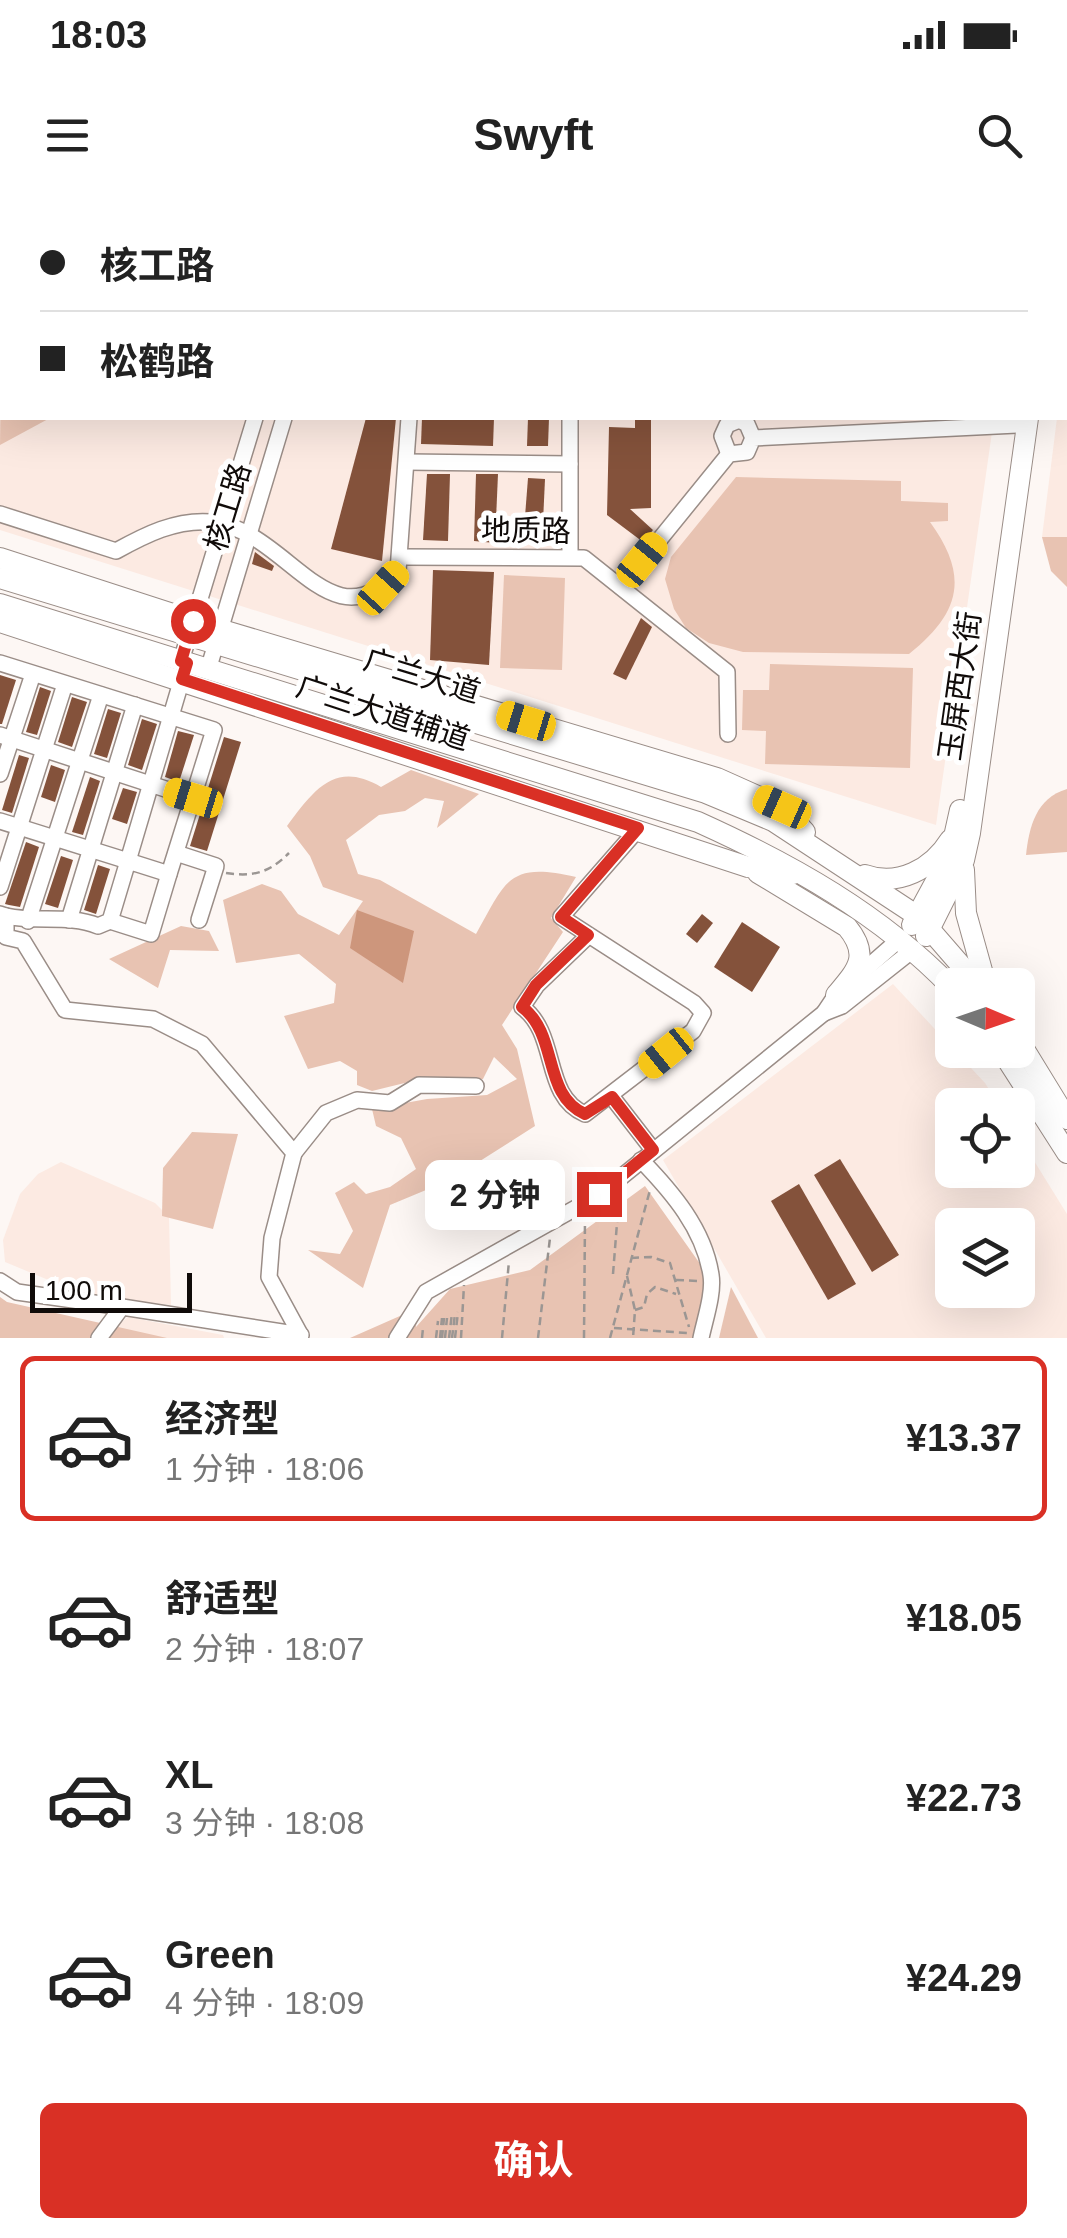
<!DOCTYPE html>
<html lang="zh">
<meta charset="utf-8">
<style>
:root{--surface:#fff;--page:#f6f6f6;--text:#222;--muted:#767676;--line:#e0e0e0;--accent:#d93025}
body{margin:0;font-family:Arial,"Noto Sans SC",sans-serif;background:var(--page);color:var(--text);height:100vh;display:flex;flex-direction:column;font-size:38px;white-space:nowrap}
*{box-sizing:border-box;margin:0}
p{font-size:32px;color:var(--muted)}
.icon{flex:none;width:55px;height:55px;fill:none;stroke:currentColor;stroke-width:2;stroke-linecap:round;stroke-linejoin:round}
.map{position:relative;height:1138px;overflow:hidden}
.side{display:flex;flex-direction:column;background:var(--surface);flex:1}
.side>*{flex:none}
.top-card{position:absolute;left:0px;top:0px;width:1068px;height:220px;box-shadow:0 10px 40px #0002;display:grid;align-content:center;height:220px;padding:0 40px;background:var(--surface)}
.needle{width:65px;rotate:92deg}
.fabs{position:absolute;left:935px;top:768px;display:grid;gap:20px}
.fabs a{display:grid;place-items:center;width:100px;height:100px;border-radius:15px;background:var(--surface);box-shadow:0 10px 40px #0002;font-size:50px}
.scale{position:absolute;left:30px;bottom:25px;width:162px;box-sizing:border-box;padding-left:10px;border:5px solid #100b09;border-top:0;font-size:28px;line-height:35px;white-space:nowrap;color:#100b09;-webkit-text-stroke:8px #fff;paint-order:stroke}
.end{position:absolute;width:45px;height:45px;margin:-22px;border:12px solid #d93025;background:#fff;box-shadow:0 0 0 5px #fff}
.from{border-radius:50%}
.bubble{position:absolute;height:70px;border-radius:15px;background:var(--surface);box-shadow:0 10px 40px #0002;font-size:32px;font-weight:700;line-height:70px;text-align:center}
.car{position:absolute;width:30px;height:60px;margin:-30px -15px;border-radius:12px;box-shadow:0 0 8px 2px #0007;background:linear-gradient(#f5c518 24%,#345 0 40%,#f5c518 0 76%,#345 0 86%,#f5c518 0)}
.top-card b{display:flex;align-items:center;gap:35px;height:95px;font-size:38px}
.top-card b+b{border-top:2px solid var(--line)}
.top-card i{width:25px;height:25px;background:var(--text)}
ul{padding:18px 0 0;list-style:none}
li{display:flex;align-items:center;gap:30px;height:165px;margin:0 20px 15px;padding:0 20px;border:5px solid transparent;border-radius:15px}
li div{flex:1}
li b{display:block;font-size:38px}
li em{font-style:normal;font-weight:700}
li.selected{border-color:var(--accent)}
li>.icon{width:90px;height:90px;stroke-width:1.5}
.button{display:flex;gap:20px;margin-top:auto;padding:20px 40px}
.button a{flex:1;height:115px;border-radius:15px;background:var(--accent);color:#fff;font-size:40px;font-weight:700;line-height:115px;text-align:center}
.status{display:flex;justify-content:space-between;align-items:center;height:70px;padding:0 50px;background:var(--surface);direction:ltr}
.status svg{height:28px;fill:currentColor}
header{display:flex;justify-content:space-between;align-items:center;height:130px;padding:0 40px;background:var(--surface);font-size:45px;font-weight:700}
.map>svg:first-child{display:block}
.built{fill:#fceae2;fill-rule:evenodd}
.green{fill:#e8c3b2}
.water{fill:#cd967c}
.building{fill:#84523b}
.lines{fill:none;stroke-linecap:round;stroke-linejoin:round}
.minor-casing{stroke:#9a8d87;stroke-width:18}
.major-casing{stroke:#9a8d87;stroke-width:22}
.path{stroke:#9b9693;stroke-width:2.5;stroke-dasharray:8 5;stroke-linecap:butt}
.minor{stroke:#fff;stroke-width:15}
.major{stroke:#fff;stroke-width:20}
.route{stroke:#d93025;stroke-width:12}
.labels{text-anchor:middle;stroke-width:10;stroke-linejoin:round;paint-order:stroke}
.street-label{font-size:30px;fill:#100b09;stroke:#fff}
</style>
<div class="status"><b>18:03</b><svg viewBox="0 0 49 12"><path d="M0 12V9h3v3zM5 12V6h3v6zM10 12V3h3v9zM15 12V0h3v12zM26 1h20v11H26zM47 4h2v5h-2z"/></svg></div>
<header><svg class="icon" aria-label="menu" viewBox="0 0 24 24"><path d="M4 6h16M4 12h16M4 18h16"/></svg>Swyft<svg class="icon" aria-label="search" viewBox="0 0 24 24"><circle cx="10" cy="10" r="6"/><path d="M15 15l6 6"/></svg></header>
<div class="map">
<svg width="1067" height="1138" viewBox="0 0 1067 1138">
<rect width="100%" height="100%" fill="#fdf7f4"/>
<!-- built -->
<g class="built">
<path d="M0 0H1025L2 2V218H994L936 625 0 330Z"/>
<path d="M1067 139V337H1042L1057 218H1065Z"/>
<path d="M893 784 985 883 999 905H952V970H1018V935L1067 1014V1138H766L663 960ZM952 1025H1018V1090H952Z"/>
<path d="M61 962 155 1003 169 1017 171 1105 87 1096 5 1062 3 1040 20 994 38 974Z"/>
<path d="M128 1117 223 1135 224 1138H102Z"/>
</g>
<!-- green -->
<g class="green">
<path d="M2 102V218H50L0 245Z"/>
<path d="M736 277 901 281V301L948 303V321L930 322C970 377 960 413 909 454L743 452 709 443 686 428 674 409 665 379 671 357Z"/>
<path d="M1042 337H1067V387L1051 371Z"/>
<path d="M504 375 565 378 562 470 500 468Z"/>
<path d="M770 464 913 468 910 568 765 564 766 531 742 530 743 490H769Z"/>
<path d="M411 570 479 594 437 628 444 601 425 598 405 611 379 615 346 640 358 674 380 680 476 734C506 681 508 661 576 677L551 718 563 732 502 825 517 849 535 926 450 980 390 1005 363 1088 308 1050 340 1054 353 1031 335 993 354 982 366 994 390 987 416 969 401 938 376 926 372 909 427 899 487 895 517 879 494 857 483 879H421L372 891 357 885V871L340 861 308 869 284 816 334 803 336 784 299 754 236 763 223 700 262 684 281 691 298 714 339 735 363 701 323 687 310 656 287 626C314 590 335 560 381 587Z"/>
<path d="M1067 589V652L1026 655C1029 627 1036 598 1067 589Z"/>
<path d="M181 726 209 731 219 751 170 750 158 788 109 759Z"/>
<path d="M192 932 238 934 213 1029 162 1016 163 968Z"/>
<path d="M645 986 703 1068 707 1138H350L418 1108 416 1127 450 1089 530 1070Z"/>
<path d="M731 1087 758 1138H719Z"/>
<path d="M0 1097 7 1102 167 1138H0Z"/>
</g>
<!-- water -->
<path class="water" d="M357 710 414 731 403 783 350 748Z"/>
<!-- building -->
<g class="building">
<path d="M366 218H396L382 361 331 349Z"/>
<path d="M422 218H494L493 246 421 244Z"/>
<path d="M528 218H549L548 246H527Z"/>
<path d="M635 218H651V308L630 309 653 330 643 342 607 315 609 227 635 228Z"/>
<path d="M427 274H450L448 341 423 340Z"/>
<path d="M476 274H498L495 343 474 341Z"/>
<path d="M528 278 545 279 542 343 523 342Z"/>
<path d="M255 352 274 366 272 371 252 364Z"/>
<path d="M433 370 494 372 489 465 430 460Z"/>
<path d="M641 418 652 427 626 480 613 474Z"/>
<path d="M0 475 16 480 2 524H0Z"/>
<path d="M40 487 51 491 37 535 26 532Z"/>
<path d="M72 497 87 502 72 547 58 542Z"/>
<path d="M108 509 121 513 107 558 94 554Z"/>
<path d="M142 519 157 524 142 570 128 565Z"/>
<path d="M178 531 194 535 179 582 165 577Z"/>
<path d="M224 537 241 542 207 651 190 646Z"/>
<path d="M19 555 29 558 12 613 2 610Z"/>
<path d="M51 565 65 570 55 602 41 597Z"/>
<path d="M90 577 100 581 83 635 72 632Z"/>
<path d="M123 588 137 592 127 624 112 619Z"/>
<path d="M26 642 39 647 20 707 9 705 5 704Z"/>
<path d="M61 656 73 660 58 708 45 704Z"/>
<path d="M98 665 110 669 96 714 84 710Z"/>
<path d="M702 714 713 723 697 743 686 734Z"/>
<path d="M742 722 780 747 752 792 714 767Z"/>
<path d="M840 959 899 1055 872 1072 814 975Z"/>
<path d="M799 984 856 1084 828 1100 771 1001Z"/>
</g>
<g class="lines">
<!-- minor casing -->
<g class="minor-casing">
<g id="minor">
<path d="M139 0 142 2"/>
<path d="M536 0 538 2"/>
<path d="M38 2 39 0"/>
<path d="M244 2 245 0"/>
<path d="M885 2 887 0"/>
<path d="M0 79 2 76"/>
<path d="M1065 167H1067"/>
<path d="M570 218V356"/>
<path d="M729 254 722 236 727 225 739 220 747 224 753 238"/>
<path d="M407 262 570 264"/>
<path d="M0 314 116 351C145 335 176 319 211 322 289 330 329 448 398 371L409 218"/>
<path d="M402 357 584 358 727 472 728 534"/>
<path d="M621 387 729 254 747 252 753 238 1017 225"/>
<path d="M181 461 255 218"/>
<path d="M0 463 214 530 169 674 128 661 110 721 98 726C69 714 37 723 6 716"/>
<path d="M208 470 284 218"/>
<path d="M0 535 193 598"/>
<path d="M0 574 33 474"/>
<path d="M0 621 128 661 184 472"/>
<path d="M176 653 216 666 199 720"/>
<path d="M0 687 65 484"/>
<path d="M0 714 6 716V737L23 741 65 810 153 819 202 844 294 953 272 1038 269 1077 300 1134 290 1138"/>
<path d="M69 720 135 505"/>
<path d="M28 721 101 495"/>
<path d="M110 721 151 734 169 674"/>
<path d="M589 735 537 785 522 807C559 834 542 896 585 914L693 831 703 813 694 803 561 717 638 629"/>
<path d="M824 813 842 806 914 749"/>
<path d="M612 897 653 950"/>
<path d="M294 953 326 913 357 900 390 903 419 885 476 886"/>
<path d="M641 960C672 992 704 1029 711 1075 714 1093 705 1119 701 1138"/>
<path d="M0 1081 17 1092 122 1107"/>
<path d="M99 1138 122 1107 301 1135"/>
<path d="M397 1138 426 1092 599 995 824 813 836 795 901 738"/>
</g>
</g>
<!-- major casing -->
<g class="major-casing">
<g id="major">
<path d="M1048 2V0"/>
<path d="M0 358 219 429 717 578 782 607 805 632"/>
<path d="M0 378 706 593 773 621 919 717 978 785"/>
<path d="M0 404 698 622C791 664 881 714 952 788"/>
<path d="M0 422 748 667 793 674"/>
<path d="M964 670 966 713 986 785"/>
<path d="M758 673 847 727C871 756 857 770 836 795"/>
<path d="M865 675C898 687 932 669 950 640"/>
<path d="M912 725 950 655 960 610"/>
<path d="M926 736 964 660 970 633 1028 218"/>
<path d="M1018 839 1067 919"/>
<path d="M1001 850 1067 953"/>
</g>
</g>
<!-- path -->
<g class="path">
<path d="M0 34H2"/>
<path d="M226 673C253 677 269 673 289 653"/>
<path d="M631 1058 651 1057 670 1063 689 1127"/>
<path d="M613 1074 619 998"/>
<path d="M627 1076 635 1110 633 1138"/>
<path d="M676 1080 698 1081"/>
<path d="M635 1110 644 1107 647 1094 655 1087 676 1094"/>
<path d="M614 1128 687 1133"/>
<path d="M422 1138 423 1128"/>
<path d="M436 1138 438 1121"/>
<path d="M440 1138 442 1118"/>
<path d="M442 1138 444 1118"/>
<path d="M445 1138 447 1118"/>
<path d="M449 1138 452 1113"/>
<path d="M452 1138 455 1114"/>
<path d="M455 1138 458 1112"/>
<path d="M461 1138 464 1085"/>
<path d="M502 1138 509 1061"/>
<path d="M538 1138 550 1038"/>
<path d="M584 1138 585 1019"/>
<path d="M610 1138 650 990"/>
</g>
<!-- minor -->
<use href="#minor" class="minor"/>
<!-- major -->
<use href="#major" class="major"/>
</g>
<g class="lines">
<!-- route -->
<path class="route" d="M193 421 181 461 187 463 182 479 638 628 561 717 588 735 536 785 522 807C559 835 542 895 585 914L612 897 653 950 599 994"/>
</g>
<g class="labels">
<!-- street labels -->
<g class="street-label">
<text transform="translate(228 307) rotate(-73)" y="10">核工路</text>
<text transform="translate(526 331) rotate(1)" y="10">地质路</text>
<text transform="translate(422 476) rotate(17)" y="10">广兰大道</text>
<text transform="translate(960 486) rotate(-82)" y="10">玉屏西大街</text>
<text transform="translate(383 513) rotate(18)" y="10">广兰大道辅道</text>
</g>
</g>
</svg>
<div class="fabs">
<a><svg class="needle" viewBox="-14 -14 28 28"><path d="M0-13l5 13h-10z" fill="#e53935"/><path d="M0 13l5-13h-10z" fill="#767676"/></svg></a>
<a><svg class="icon" aria-label="locate" viewBox="0 0 24 24"><circle cx="12" cy="12" r="6"/><path d="M12 2v4M12 18v4M2 12h4M18 12h4"/></svg></a>
<a><svg class="icon" aria-label="layers" viewBox="0 0 24 24"><path d="M12 4l9 5-9 5-9-5zM3 14l9 5 9-5"/></svg></a>
</div>
<div class="scale">100 m</div>
<i class="end from" style="left:193px;top:421px"></i>
<i class="end" style="left:599px;top:994px"></i>
<div class="bubble" style="left:425px;top:960px;width:140px">2 分钟</div>
<i class="car" style="left:642px;top:360px;rotate:39deg"></i>
<i class="car" style="left:383px;top:388px;rotate:42deg"></i>
<i class="car" style="left:526px;top:521px;rotate:287deg"></i>
<i class="car" style="left:193px;top:598px;rotate:287deg"></i>
<i class="car" style="left:782px;top:607px;rotate:294deg"></i>
<i class="car" style="left:666px;top:853px;rotate:231deg"></i>
<div class="top-card">
<b><i class="from"></i>核工路</b>
<b><i></i>松鹤路</b>
</div>
</div>
<section class="side">
<ul>
<li class="selected"><svg class="icon" aria-label="car" viewBox="0 0 24 24"><path d="M5 17H2v-5l4-1 3-4h7l3 4 3 1v5h-3M9 17h6M6 11h13"/><circle cx="7" cy="17" r="2"/><circle cx="17" cy="17" r="2"/></svg><div><b>经济型</b><p>1 分钟 · 18:06</p></div><em>¥13.37</em></li>
<li><svg class="icon" aria-label="car" viewBox="0 0 24 24"><path d="M5 17H2v-5l4-1 3-4h7l3 4 3 1v5h-3M9 17h6M6 11h13"/><circle cx="7" cy="17" r="2"/><circle cx="17" cy="17" r="2"/></svg><div><b>舒适型</b><p>2 分钟 · 18:07</p></div><em>¥18.05</em></li>
<li><svg class="icon" aria-label="car" viewBox="0 0 24 24"><path d="M5 17H2v-5l4-1 3-4h7l3 4 3 1v5h-3M9 17h6M6 11h13"/><circle cx="7" cy="17" r="2"/><circle cx="17" cy="17" r="2"/></svg><div><b>XL</b><p>3 分钟 · 18:08</p></div><em>¥22.73</em></li>
<li><svg class="icon" aria-label="car" viewBox="0 0 24 24"><path d="M5 17H2v-5l4-1 3-4h7l3 4 3 1v5h-3M9 17h6M6 11h13"/><circle cx="7" cy="17" r="2"/><circle cx="17" cy="17" r="2"/></svg><div><b>Green</b><p>4 分钟 · 18:09</p></div><em>¥24.29</em></li>
</ul>
<div class="button"><a>确认</a></div>
</section>
